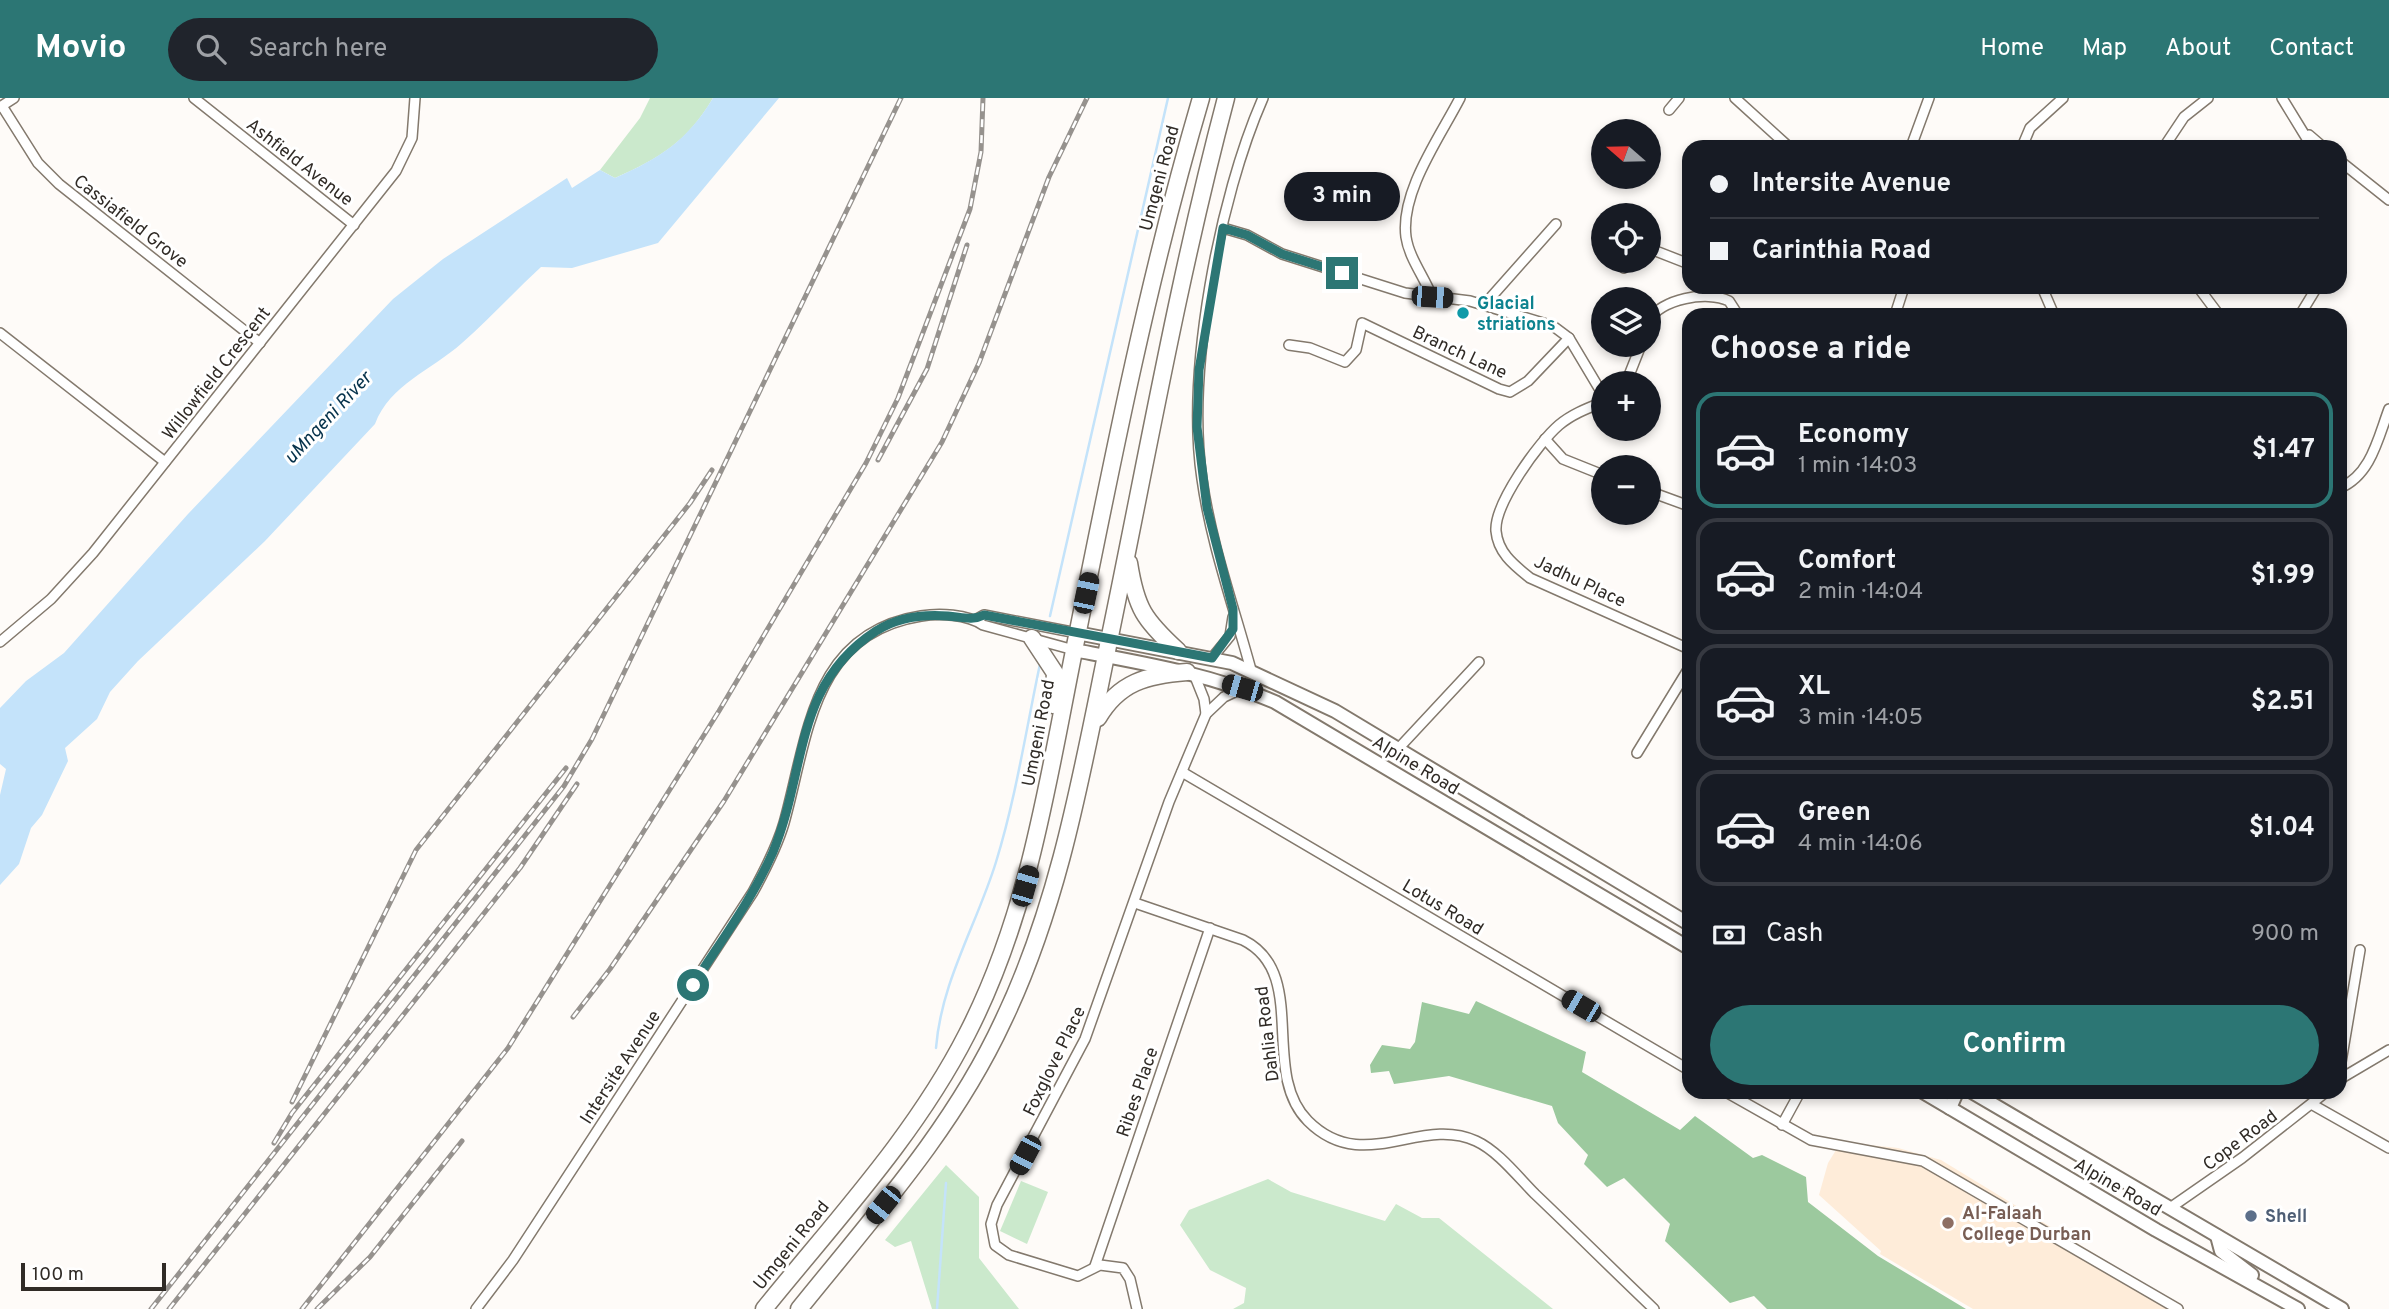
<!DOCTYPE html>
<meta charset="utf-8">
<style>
:root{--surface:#171b24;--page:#20242c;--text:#f1f3f6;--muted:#9ea1a6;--line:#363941;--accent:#2c7674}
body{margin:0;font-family:Overpass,sans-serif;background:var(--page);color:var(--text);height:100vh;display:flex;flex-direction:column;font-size:26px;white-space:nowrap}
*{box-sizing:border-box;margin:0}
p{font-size:23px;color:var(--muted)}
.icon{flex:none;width:38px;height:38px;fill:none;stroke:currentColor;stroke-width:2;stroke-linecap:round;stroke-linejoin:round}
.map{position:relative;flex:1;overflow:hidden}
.drawer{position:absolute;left:1682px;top:210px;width:665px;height:791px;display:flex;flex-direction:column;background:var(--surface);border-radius:21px;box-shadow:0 4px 10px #0003}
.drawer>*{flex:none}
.banner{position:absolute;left:1682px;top:42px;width:665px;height:154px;border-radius:21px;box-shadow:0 4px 10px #0003;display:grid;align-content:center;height:154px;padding:0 28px;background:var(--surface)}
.needle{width:46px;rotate:290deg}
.controls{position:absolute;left:1591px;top:21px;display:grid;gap:14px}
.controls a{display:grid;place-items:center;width:70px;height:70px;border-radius:50%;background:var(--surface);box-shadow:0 4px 10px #0003;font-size:35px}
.scale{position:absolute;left:21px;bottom:18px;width:145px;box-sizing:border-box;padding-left:7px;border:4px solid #302b26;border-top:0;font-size:19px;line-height:24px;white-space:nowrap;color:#302b26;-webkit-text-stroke:5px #fff;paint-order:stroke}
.end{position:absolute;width:32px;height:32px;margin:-16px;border:9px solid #2c7674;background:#fff;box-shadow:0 0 0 4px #fff}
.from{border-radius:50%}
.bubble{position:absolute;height:49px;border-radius:24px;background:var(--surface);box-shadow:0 4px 10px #0003;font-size:23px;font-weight:700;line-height:49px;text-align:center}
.car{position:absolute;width:21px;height:42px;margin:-21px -10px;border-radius:9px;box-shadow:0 0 5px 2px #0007;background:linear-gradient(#222 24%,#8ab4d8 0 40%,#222 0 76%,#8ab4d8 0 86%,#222 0)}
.banner b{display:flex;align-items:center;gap:24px;height:66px;font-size:26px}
.banner b+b{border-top:2px solid var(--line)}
.banner i{width:18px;height:18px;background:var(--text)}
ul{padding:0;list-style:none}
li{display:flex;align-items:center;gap:21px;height:116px;margin:0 14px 10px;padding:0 14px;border:4px solid var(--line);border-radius:21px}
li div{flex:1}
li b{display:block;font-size:26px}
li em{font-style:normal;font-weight:700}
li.current{border-color:var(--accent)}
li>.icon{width:63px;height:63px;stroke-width:1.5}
h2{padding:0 28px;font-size:32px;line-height:84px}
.pay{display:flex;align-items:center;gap:18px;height:77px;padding:0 28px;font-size:26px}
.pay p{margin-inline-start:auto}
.cta{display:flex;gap:14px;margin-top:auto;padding:14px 28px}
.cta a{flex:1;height:80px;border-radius:42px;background:var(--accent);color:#fff;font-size:28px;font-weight:700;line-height:80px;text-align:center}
header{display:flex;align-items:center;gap:42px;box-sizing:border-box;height:98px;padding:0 35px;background:var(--accent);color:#fff}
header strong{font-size:33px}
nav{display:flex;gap:38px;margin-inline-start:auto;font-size:24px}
.search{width:490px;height:63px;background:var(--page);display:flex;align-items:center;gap:18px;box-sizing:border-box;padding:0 24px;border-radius:38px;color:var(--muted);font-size:26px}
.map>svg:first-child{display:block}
.built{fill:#feecd9}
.green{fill:#cbe9cc}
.forest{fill:#9cc99e}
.water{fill:#c4e3fa}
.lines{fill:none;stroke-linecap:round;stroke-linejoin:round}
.stream{stroke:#c4e3fa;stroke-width:2.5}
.street-casing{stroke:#83796d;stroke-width:12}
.secondary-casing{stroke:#83796d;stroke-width:16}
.highway-casing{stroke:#83796d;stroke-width:19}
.street{stroke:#fff;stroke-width:9}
.secondary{stroke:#fff;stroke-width:12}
.highway{stroke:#fff;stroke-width:16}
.rail-casing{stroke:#96928e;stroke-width:5}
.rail{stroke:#fff;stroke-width:2.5;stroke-dasharray:8;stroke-linecap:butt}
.route{stroke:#2c7674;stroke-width:9}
.culture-dot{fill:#0f9aa8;stroke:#fff;stroke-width:2.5}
.service-dot{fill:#5c6f8a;stroke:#fff;stroke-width:2.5}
.education-dot{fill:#8d6e63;stroke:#fff;stroke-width:2.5}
.labels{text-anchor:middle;stroke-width:6;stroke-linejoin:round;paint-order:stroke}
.street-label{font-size:18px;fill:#302b26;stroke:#fff}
.culture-label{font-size:18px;font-weight:bold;fill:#0d838f;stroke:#fff;text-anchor:start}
.education-label{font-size:18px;font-weight:bold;fill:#785e54;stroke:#fff;text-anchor:start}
.service-label{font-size:18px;font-weight:bold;fill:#4e5e75;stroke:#fff;text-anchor:start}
.water-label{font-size:19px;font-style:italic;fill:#06324b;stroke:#fff}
</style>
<header>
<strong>Movio</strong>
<div class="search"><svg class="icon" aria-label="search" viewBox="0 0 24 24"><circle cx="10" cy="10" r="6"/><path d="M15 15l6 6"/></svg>Search here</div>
<nav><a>Home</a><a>Map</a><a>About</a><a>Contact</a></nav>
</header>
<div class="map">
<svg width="2389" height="1211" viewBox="0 0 2389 1211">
<rect width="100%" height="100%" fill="#fefbf8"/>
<!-- built -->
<path class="built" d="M1841 1044 1898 1050 1941 1062 2185 1211H1973L1880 1156 1881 1153 1819 1097 1828 1065Z"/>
<!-- green -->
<g class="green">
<path d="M650 0H713C687 44 660 60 615 80L600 72 640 20Z"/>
<path d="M946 1067 979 1099V1160L1019 1211H932L911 1143 895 1149 885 1142Z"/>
<path d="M1268 1081 1291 1094 1385 1123 1396 1106 1422 1120H1439L1553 1211H1233L1244 1205 1246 1190 1210 1172 1180 1127 1189 1112Z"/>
<path d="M1021 1083 1048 1094 1027 1146 1000 1133Z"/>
</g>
<!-- forest -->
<path class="forest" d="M1476 903 1586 954 1582 974 1680 1032 1695 1018 1753 1060 1762 1057 1806 1079 1808 1104 1878 1158 1966 1211H1767L1754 1198 1730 1205 1665 1143 1670 1126 1624 1080 1607 1089 1584 1066 1588 1057 1558 1025 1552 1008 1449 978 1394 986 1389 973 1371 975 1370 967 1382 947 1410 951 1415 944 1422 904 1469 916Z"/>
<!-- water -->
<path class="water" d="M713 0H779L658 145 572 170 541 169C514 194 489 221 462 245 432 272 390 286 375 326L265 443 138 563 110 594 97 621 65 650 68 663 42 717 31 730 19 766 0 787V697L6 671 0 666V610L26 583 64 555 188 416 393 201 443 161 567 80 572 90 600 72 615 80C660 60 687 43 713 0Z"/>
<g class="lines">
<!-- stream -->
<g class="stream">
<path d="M1050 518 1168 0"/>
<path d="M936 950C941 884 977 826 996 764 1016 699 1026 632 1040 566"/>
<path d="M937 1211 946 1085"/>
</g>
<!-- street casing -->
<g class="street-casing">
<g id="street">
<path d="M194 0 354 127"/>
<path d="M1735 0 1789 49"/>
<path d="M2282 0 2312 49"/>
<path d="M2 8 38 65 59 86 260 245"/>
<path d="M0 9 14 0"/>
<path d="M1669 12 1679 0"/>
<path d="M2309 37 2323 49"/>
<path d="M1911 49 1929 0"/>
<path d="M2022 49 2030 30 2063 0"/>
<path d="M2164 49 2184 19 2208 0"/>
<path d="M2340 63 2389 102"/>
<path d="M1223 130 1247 137 1282 156 1405 195 1470 203 1553 228 1569 240 1603 297"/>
<path d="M1648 150 1689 166"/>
<path d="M1624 170 1629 163"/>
<path d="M2042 189 2054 217"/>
<path d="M2198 189 2219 217"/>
<path d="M1432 199C1425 180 1409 160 1406 139 1400 94 1440 39 1460 0"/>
<path d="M1485 206 1556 126"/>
<path d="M1895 217 1904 189"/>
<path d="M2300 217 2317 189"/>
<path d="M1648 223C1661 201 1707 192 1729 203L1738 217"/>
<path d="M0 235 165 364"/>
<path d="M1289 247 1310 250 1345 264 1356 252 1362 225 1499 291 1510 294 1528 283 1569 240"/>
<path d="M1626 285 1641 247"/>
<path d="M1603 304C1588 310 1572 316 1559 327 1539 344 1494 406 1496 433 1498 455 1514 467 1530 480L1689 551"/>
<path d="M1545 341 1563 361 1603 377"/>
<path d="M2340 390C2371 377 2378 340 2389 311"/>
<path d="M1648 393 1689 408"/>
<path d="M975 522 984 517 1077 535"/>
<path d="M0 544 51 501 93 455 396 73 412 40 415 0"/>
<path d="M1212 560 1230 538 1233 519"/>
<path d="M1251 572C1234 509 1211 446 1202 381 1186 274 1219 100 1263 0"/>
<path d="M1194 576 1204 601 1206 616"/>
<path d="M1397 652 1479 564"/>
<path d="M1637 655 1689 570"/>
<path d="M1182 674 1689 972"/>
<path d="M1135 805 1243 842C1310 875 1259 974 1308 1023 1363 1078 1420 1017 1476 1043 1498 1053 1518 1079 1535 1096 1575 1134 1614 1173 1654 1211"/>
<path d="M2340 970 2360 852"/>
<path d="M2340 981 2389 952"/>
<path d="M1726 994 1811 1042 1923 1063 2178 1211"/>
<path d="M2313 1007 2389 1050"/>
<path d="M1782 1027 1800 994"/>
<path d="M2170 1110 2242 1060 2326 994"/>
<path d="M1095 1168 1210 830"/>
<path d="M476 1211 513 1162 753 794C765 772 777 749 784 725 808 640 811 535 921 518 939 515 967 516 983 527L1074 552"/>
<path d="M1137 1211 1130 1181 1123 1170 1100 1167 1078 1178 1009 1157 995 1147 991 1126 997 1107 1085 941 1169 704 1206 616 1224 599 1241 591"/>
</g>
</g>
<!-- secondary casing -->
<g class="secondary-casing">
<g id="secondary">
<path d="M1077 535 1232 565 1335 613 1689 826"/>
<path d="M1074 552C1143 565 1210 576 1275 604L1689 850"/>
<path d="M1923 994 2156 1132 2298 1211"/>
<path d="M1972 994 2342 1211"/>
<path d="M1950 1010 1957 994"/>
<path d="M2217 1138 2221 1153 2252 1177"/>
</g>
</g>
<!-- highway casing -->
<g class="highway-casing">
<g id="highway">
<path d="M1129 465C1136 510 1144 522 1178 553"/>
<path d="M1032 540 1055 575 1053 607"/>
<path d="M1098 620C1119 584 1147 577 1187 574"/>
<path d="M764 1211C835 1123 915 1038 967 936 1031 812 1049 674 1077 538 1113 358 1149 177 1201 0"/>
<path d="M799 1211C873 1119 953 1031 1003 923 1061 802 1083 668 1110 538 1147 359 1179 177 1226 0"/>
</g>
</g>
<!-- street -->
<use href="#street" class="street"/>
<!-- secondary -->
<use href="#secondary" class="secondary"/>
<!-- highway -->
<use href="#highway" class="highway"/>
<!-- rail casing -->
<g class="rail-casing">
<g id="rail">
<path d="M878 362 927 271 967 147"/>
<path d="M573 919 610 871 724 703 942 344 979 265 1049 79 1087 0"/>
<path d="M292 1004 416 752 690 405 712 372"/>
<path d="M274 1045 292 1015 566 670"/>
<path d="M151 1211 564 688 592 641 901 0"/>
<path d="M169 1211 520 770 577 686"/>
<path d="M302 1211 508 950 719 613 866 365 898 300 970 111 981 54 983 0"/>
<path d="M317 1211 370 1159 462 1043"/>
</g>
</g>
<!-- rail -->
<use href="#rail" class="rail"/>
</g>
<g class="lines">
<!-- route -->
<path class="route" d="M693 887C721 843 752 802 773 754 807 672 793 587 876 533 898 519 923 516 948 518 962 519 972 523 984 517L1212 560 1233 531V511L1207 410 1197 329 1199 272 1223 130 1247 137 1282 156 1342 175"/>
</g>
<!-- markers -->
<circle class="culture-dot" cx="1463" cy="215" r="7"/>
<circle class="service-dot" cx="2251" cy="1118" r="7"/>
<circle class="education-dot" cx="1948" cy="1125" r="7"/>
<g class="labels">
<!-- street labels -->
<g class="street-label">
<text transform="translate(300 64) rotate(38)" y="6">Ashfield Avenue</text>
<text transform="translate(1159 80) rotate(-75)" y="6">Umgeni Road</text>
<text transform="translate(131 123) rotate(38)" y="6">Cassiafield Grove</text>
<text transform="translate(1460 254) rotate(25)" y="6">Branch Lane</text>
<text transform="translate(216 275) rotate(-52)" y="6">Willowfield Crescent</text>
<text transform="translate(1580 483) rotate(25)" y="6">Jadhu Place</text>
<text transform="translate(1038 635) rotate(-79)" y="6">Umgeni Road</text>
<text transform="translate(1416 667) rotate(31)" y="6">Alpine Road</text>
<text transform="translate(1443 809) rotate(31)" y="6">Lotus Road</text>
<text transform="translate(1267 936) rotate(-97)" y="6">Dahlia Road</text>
<text transform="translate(1054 963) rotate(-64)" y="6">Foxglove Place</text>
<text transform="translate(620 969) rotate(-57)" y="6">Intersite Avenue</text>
<text transform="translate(1137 994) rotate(-71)" y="6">Ribes Place</text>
<text transform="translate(2240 1042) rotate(-37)" y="6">Cope Road</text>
<text transform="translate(2118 1089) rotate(30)" y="6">Alpine Road</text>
<text transform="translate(791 1147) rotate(-51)" y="6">Umgeni Road</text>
</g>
<!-- culture labels -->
<g class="culture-label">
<text x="1477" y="211">Glacial<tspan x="1477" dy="21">striations</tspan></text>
</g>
<!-- education labels -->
<g class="education-label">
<text x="1962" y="1121">Al-Falaah<tspan x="1962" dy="21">College Durban</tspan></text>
</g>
<!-- service labels -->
<g class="service-label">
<text x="2265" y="1124">Shell</text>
</g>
<!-- water labels -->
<g class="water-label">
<text transform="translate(327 319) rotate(-47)" y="7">uMngeni River</text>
</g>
</g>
</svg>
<div class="controls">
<a><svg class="needle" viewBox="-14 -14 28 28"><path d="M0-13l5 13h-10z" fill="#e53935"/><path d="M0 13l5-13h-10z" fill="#9ea1a6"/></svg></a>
<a><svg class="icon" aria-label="locate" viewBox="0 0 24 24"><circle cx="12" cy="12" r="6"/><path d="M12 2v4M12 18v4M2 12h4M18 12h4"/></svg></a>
<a><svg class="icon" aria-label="layers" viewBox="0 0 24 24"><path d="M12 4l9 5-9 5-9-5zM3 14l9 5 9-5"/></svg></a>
<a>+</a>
<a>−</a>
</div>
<div class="scale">100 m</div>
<i class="end from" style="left:693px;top:887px"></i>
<i class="end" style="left:1342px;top:175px"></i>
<div class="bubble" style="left:1284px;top:74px;width:116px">3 min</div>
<i class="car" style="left:1432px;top:199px;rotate:94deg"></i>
<i class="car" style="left:1086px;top:495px;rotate:12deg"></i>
<i class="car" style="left:1242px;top:590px;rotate:286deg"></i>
<i class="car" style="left:1025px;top:788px;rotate:16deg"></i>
<i class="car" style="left:1581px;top:908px;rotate:300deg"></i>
<i class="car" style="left:1025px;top:1057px;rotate:208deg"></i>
<i class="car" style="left:883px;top:1107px;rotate:219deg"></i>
<div class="banner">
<b><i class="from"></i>Intersite Avenue</b>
<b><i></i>Carinthia Road</b>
</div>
<section class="drawer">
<h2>Choose a ride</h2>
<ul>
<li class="current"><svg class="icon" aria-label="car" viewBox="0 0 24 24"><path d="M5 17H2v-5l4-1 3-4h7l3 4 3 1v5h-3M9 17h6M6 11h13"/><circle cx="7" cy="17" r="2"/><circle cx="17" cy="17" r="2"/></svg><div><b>Economy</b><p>1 min · 14:03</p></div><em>$1.47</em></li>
<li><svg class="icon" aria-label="car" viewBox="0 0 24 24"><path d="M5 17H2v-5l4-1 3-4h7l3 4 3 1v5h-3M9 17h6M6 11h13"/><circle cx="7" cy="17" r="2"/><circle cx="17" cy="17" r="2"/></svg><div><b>Comfort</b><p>2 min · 14:04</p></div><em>$1.99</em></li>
<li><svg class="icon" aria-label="car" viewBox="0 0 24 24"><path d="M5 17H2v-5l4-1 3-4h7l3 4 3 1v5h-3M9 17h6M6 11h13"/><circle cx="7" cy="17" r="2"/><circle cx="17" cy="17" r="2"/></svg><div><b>XL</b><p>3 min · 14:05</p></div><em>$2.51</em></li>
<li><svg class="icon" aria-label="car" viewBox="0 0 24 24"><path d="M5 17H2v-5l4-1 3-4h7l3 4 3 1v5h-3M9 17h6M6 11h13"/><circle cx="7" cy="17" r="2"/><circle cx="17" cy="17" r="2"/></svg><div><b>Green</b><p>4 min · 14:06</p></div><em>$1.04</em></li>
</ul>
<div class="pay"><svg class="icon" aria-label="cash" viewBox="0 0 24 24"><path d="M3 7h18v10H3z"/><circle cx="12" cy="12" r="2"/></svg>Cash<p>900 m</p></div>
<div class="cta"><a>Confirm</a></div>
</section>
</div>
